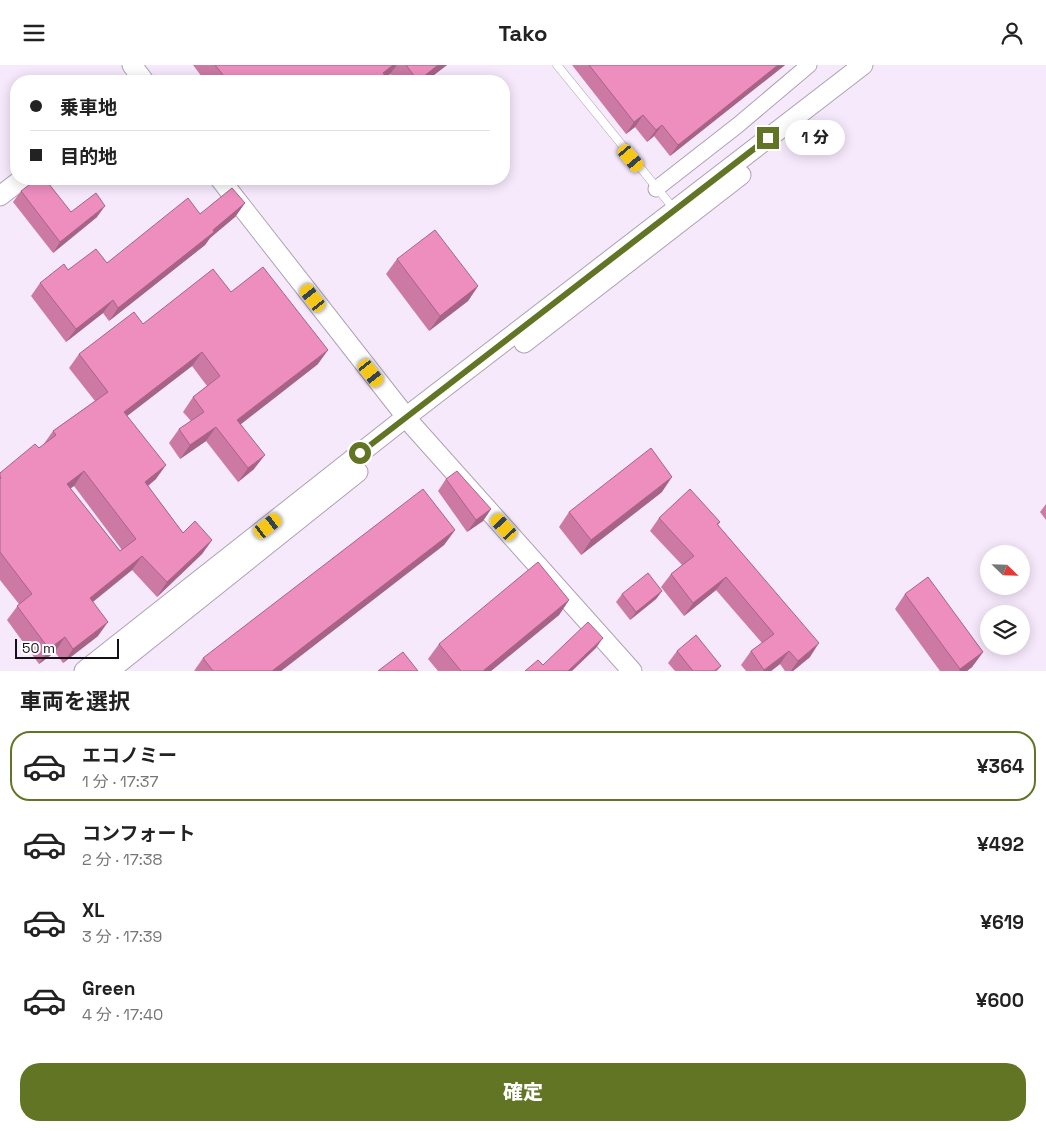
<!DOCTYPE html>
<html lang="ja">
<meta charset="utf-8">
<style>
:root{--surface:#fff;--page:#f2f2f2;--text:#222;--muted:#767676;--line:#e0e0e0;--accent:#627525}
body{margin:0;font-family:"Space Grotesk","Noto Sans JP",sans-serif;background:var(--page);color:var(--text);height:100vh;display:flex;flex-direction:column;font-size:19px;white-space:nowrap}
*{box-sizing:border-box;margin:0}
p{font-size:16px;color:var(--muted)}
.icon{flex:none;width:28px;height:28px;fill:none;stroke:currentColor;stroke-width:2;stroke-linecap:round;stroke-linejoin:round}
.map{position:relative;height:606px;overflow:hidden}
.panel{display:flex;flex-direction:column;background:var(--surface);flex:1}
.panel>*{flex:none}
.banner{position:absolute;left:10px;top:10px;width:500px;height:110px;border-radius:20px;box-shadow:0 2px 12px #0003;display:grid;align-content:center;height:110px;padding:0 20px;background:var(--surface)}
.needle{width:32px;rotate:113deg}
.buttons{position:absolute;left:980px;top:480px;display:grid;gap:10px}
.buttons a{display:grid;place-items:center;width:50px;height:50px;border-radius:50%;background:var(--surface);box-shadow:0 2px 12px #0003;font-size:25px}
.scale{position:absolute;left:15px;bottom:12px;width:104px;box-sizing:border-box;padding-left:5px;border:2px solid #151017;border-top:0;font-size:14px;line-height:18px;white-space:nowrap;color:#151017;-webkit-text-stroke:4px #fff;paint-order:stroke}
.end{position:absolute;width:22px;height:22px;margin:-11px;border:6px solid #627525;background:#fff;box-shadow:0 0 0 2px #fff}
.from{border-radius:50%}
.bubble{position:absolute;height:35px;border-radius:18px;background:var(--surface);box-shadow:0 2px 12px #0003;font-size:16px;font-weight:800;line-height:35px;text-align:center}
.car{position:absolute;width:15px;height:30px;margin:-15px -8px;border-radius:6px;box-shadow:0 0 4px 1px #0007;background:linear-gradient(#f5c518 24%,#345 0 40%,#f5c518 0 76%,#345 0 86%,#f5c518 0)}
.banner b{display:flex;align-items:center;gap:18px;height:48px;font-size:19px}
.banner b+b{border-top:1px solid var(--line)}
.banner i{width:12px;height:12px;background:var(--text)}
ul{padding:0;list-style:none}
li{display:flex;align-items:center;gap:15px;height:70px;margin:0 10px 8px;padding:0 10px;border:2px solid transparent;border-radius:20px}
li div{flex:1}
li b{display:block;font-size:19px}
li em{font-style:normal;font-weight:800}
li.current{border-color:var(--accent)}
li>.icon{width:45px;height:45px;stroke-width:1.5}
h2{padding:0 20px;font-size:22px;line-height:60px}
.button{display:flex;gap:10px;margin-top:auto;padding:10px 20px}
.button a{flex:1;height:58px;border-radius:20px;background:var(--accent);color:#fff;font-size:20px;font-weight:800;line-height:58px;text-align:center}
header{display:flex;justify-content:space-between;align-items:center;height:65px;padding:0 20px;background:var(--surface);font-size:22px;font-weight:800}
.map>svg:first-child{display:block}
.lines{fill:none;stroke-linecap:round;stroke-linejoin:round}
.service-casing{stroke:#aea1b4;stroke-width:9}
.minor-casing{stroke:#aea1b4;stroke-width:17}
.tertiary-casing{stroke:#aea1b4;stroke-width:21}
.service{stroke:#fff;stroke-width:8}
.minor{stroke:#fff;stroke-width:15}
.tertiary{stroke:#fff;stroke-width:19}
.wall{fill:#cc7aa4;fill-rule:evenodd}
.shaded-wall{fill:#a66386}
.building{fill:#ed8ebf;stroke:#a66386;fill-rule:evenodd}
.route{stroke:#627525;stroke-width:6}
</style>
<header><svg class="icon" aria-label="menu" viewBox="0 0 24 24"><path d="M4 6h16M4 12h16M4 18h16"/></svg>Tako<svg class="icon" aria-label="person" viewBox="0 0 24 24"><circle cx="12" cy="8" r="4"/><path d="M4 21q1-7 8-7t8 7"/></svg></header>
<div class="map">
<svg width="1046" height="606" viewBox="0 0 1046 606">
<rect width="100%" height="100%" fill="#f6e9fc"/>
<g class="lines">
<!-- service casing -->
<g class="service-casing">
<path id="service" d="M557 0 674 144"/>
</g>
<!-- minor casing -->
<g class="minor-casing">
<path id="minor" d="M656 124 738 60 809 0"/>
</g>
<!-- tertiary casing -->
<g class="tertiary-casing">
<g id="tertiary">
<path d="M132 0 144 16"/>
<path d="M220 114 414 362 632 606"/>
<path d="M0 131 22 114"/>
<path d="M524 278 741 110"/>
<path d="M84 606 406 352 863 0"/>
<path d="M109 606 358 407"/>
</g>
</g>
<!-- service -->
<use href="#service" class="service"/>
<!-- minor -->
<use href="#minor" class="minor"/>
<!-- tertiary -->
<use href="#tertiary" class="tertiary"/>
</g>
<!-- wall -->
<g class="wall">
<path d="M193 0H447L426 16H396L390 9 386 12 389 16H205Z"/>
<path d="M572 0H785L670 91 654 71 647 77 635 62 626 69Z"/>
<path d="M21 126 71 147 97 152 53 188 13 137Z"/>
<path d="M245 138 235 152 210 173 205 180 109 256 103 248 66 277 31 231 40 218 68 205 107 198 200 149Z"/>
<path d="M397 194 478 221 468 236 429 266 386 209Z"/>
<path d="M231 227 318 299 241 359 254 404 238 417 206 376 180 394 169 378 179 364 191 356 183 347 193 332 207 321 192 301 127 351 156 414 148 421 183 468 212 475 202 489 157 532 132 505 93 537 98 571 63 598 55 587 39 599 7 555 19 539 0 515V408L39 383 43 380 53 366 95 336 69 303 79 289 143 259ZM74 421 122 485 120 486 70 423Z"/>
<path d="M446 414 491 444 483 456 467 467 438 426Z"/>
<path d="M662 427 581 490 559 462 569 447Z"/>
<path d="M1046 439V455L1040 447Z"/>
<path d="M659 453 720 457 718 460 810 592 793 606H785L780 599 771 606H746L741 600 751 586 762 578 716 525 684 551 661 522 671 509 682 500 650 466Z"/>
<path d="M455 465 444 480 281 606H194L203 593Z"/>
<path d="M662 526 656 534 630 555 616 537 622 529Z"/>
<path d="M905 529 983 587 972 602 967 606H940L895 544Z"/>
<path d="M569 535 559 550 491 606H438L428 594 439 579Z"/>
<path d="M677 586 721 601 717 606H675L668 598Z"/>
</g>
<!-- shaded-wall -->
<g class="shaded-wall">
<path d="M393 0H397L390 9 381 16 383 8Z"/>
<path d="M438 0H447L426 16H418Z"/>
<path d="M778 0H785L670 91 678 80Z"/>
<path d="M643 50 635 62 626 69 634 57Z"/>
<path d="M662 60 654 71 647 77 656 65Z"/>
<path d="M245 138 235 152 210 173 205 180 109 256 118 243Z"/>
<path d="M105 141 97 152 53 188 60 177Z"/>
<path d="M478 221 468 236 429 266 440 251Z"/>
<path d="M113 235 103 248 66 277 76 264Z"/>
<path d="M328 285 318 299 227 370 237 355Z"/>
<path d="M202 287 192 301 114 361 124 347Z"/>
<path d="M216 362 206 376 180 394 190 380Z"/>
<path d="M265 390 254 404 238 417 248 403Z"/>
<path d="M166 400 156 414 135 431 145 417Z"/>
<path d="M84 406 74 421 57 433 67 419Z"/>
<path d="M672 412 662 427 581 490 591 475Z"/>
<path d="M491 444 483 456 467 467 476 455Z"/>
<path d="M455 465 444 480 281 606H272Z"/>
<path d="M212 475 202 489 157 532 167 517Z"/>
<path d="M142 491 132 505 80 547 90 533Z"/>
<path d="M726 512 716 525 684 551 693 538Z"/>
<path d="M662 526 656 534 630 555 636 547Z"/>
<path d="M569 535 559 550 491 606H483Z"/>
<path d="M108 557 98 571 63 598 73 584Z"/>
<path d="M65 572 55 587 39 599 49 584Z"/>
<path d="M603 573 596 583 572 606H568Z"/>
<path d="M819 578 810 592 793 606H791L798 596Z"/>
<path d="M789 586 780 599 771 606H763Z"/>
<path d="M983 587 972 602 967 606H959L960 604Z"/>
</g>
<!-- building -->
<g class="building">
<path d="M215 0H393L383 8 389 16H228Z"/>
<path d="M406 0H438L418 16Z"/>
<path d="M589 0H778L678 80 662 60 656 65 643 50 634 57Z"/>
<path d="M37 114H45L71 147 96 128 105 141 60 177 21 126Z"/>
<path d="M232 123 245 138 213 165 214 167 118 243 113 235 76 264 40 218 64 199 68 205 96 184 107 198 188 133 200 149Z"/>
<path d="M435 165 478 221 440 251 397 194Z"/>
<path d="M263 202 328 285 237 355 265 390 248 403 216 362 190 380 179 364 204 347 193 332 220 311 202 287 124 347 166 400 145 417 183 468 195 456 212 475 167 517 142 491 90 533 108 557 73 584 65 572 49 584 17 541 32 529 0 487V414L1 413 0 411V408L35 379 39 383 56 370 53 366 108 327 79 289 134 247 143 259 213 204 231 227ZM84 406 136 474 120 486 67 419Z"/>
<path d="M651 383 672 412 591 475 569 447Z"/>
<path d="M457 406 491 444 476 455 446 414Z"/>
<path d="M423 424 455 465 272 606H213L203 593Z"/>
<path d="M690 424 720 457 717 459 819 578 798 596 789 586 764 605 751 586 774 569 726 512 693 538 671 509 694 491 659 453Z"/>
<path d="M538 497 569 535 483 606H461L439 579Z"/>
<path d="M648 508 662 526 636 547 622 529Z"/>
<path d="M928 512 983 587 960 604 905 529Z"/>
<path d="M588 557 603 573 568 606H525L538 595 543 600Z"/>
<path d="M696 570 721 601 714 606H693L677 586Z"/>
<path d="M403 587 418 606H378Z"/>
</g>
<g class="lines">
<!-- route -->
<path class="route" d="M360 388 768 73"/>
</g>
</svg>
<div class="buttons">
<a><svg class="needle" viewBox="-14 -14 28 28"><path d="M0-13l5 13h-10z" fill="#e53935"/><path d="M0 13l5-13h-10z" fill="#767676"/></svg></a>
<a><svg class="icon" aria-label="layers" viewBox="0 0 24 24"><path d="M12 4l9 5-9 5-9-5zM3 14l9 5 9-5"/></svg></a>
</div>
<div class="scale">50 m</div>
<i class="end from" style="left:360px;top:388px"></i>
<i class="end" style="left:768px;top:73px"></i>
<div class="bubble" style="left:785px;top:55px;width:60px">1 分</div>
<i class="car" style="left:631px;top:93px;rotate:140deg"></i>
<i class="car" style="left:313px;top:233px;rotate:322deg"></i>
<i class="car" style="left:371px;top:308px;rotate:142deg"></i>
<i class="car" style="left:268px;top:461px;rotate:52deg"></i>
<i class="car" style="left:504px;top:462px;rotate:318deg"></i>
<div class="banner">
<b><i class="from"></i>乗車地</b>
<b><i></i>目的地</b>
</div>
</div>
<section class="panel">
<h2>車両を選択</h2>
<ul>
<li class="current"><svg class="icon" aria-label="car" viewBox="0 0 24 24"><path d="M5 17H2v-5l4-1 3-4h7l3 4 3 1v5h-3M9 17h6M6 11h13"/><circle cx="7" cy="17" r="2"/><circle cx="17" cy="17" r="2"/></svg><div><b>エコノミー</b><p>1 分 · 17:37</p></div><em>¥364</em></li>
<li><svg class="icon" aria-label="car" viewBox="0 0 24 24"><path d="M5 17H2v-5l4-1 3-4h7l3 4 3 1v5h-3M9 17h6M6 11h13"/><circle cx="7" cy="17" r="2"/><circle cx="17" cy="17" r="2"/></svg><div><b>コンフォート</b><p>2 分 · 17:38</p></div><em>¥492</em></li>
<li><svg class="icon" aria-label="car" viewBox="0 0 24 24"><path d="M5 17H2v-5l4-1 3-4h7l3 4 3 1v5h-3M9 17h6M6 11h13"/><circle cx="7" cy="17" r="2"/><circle cx="17" cy="17" r="2"/></svg><div><b>XL</b><p>3 分 · 17:39</p></div><em>¥619</em></li>
<li><svg class="icon" aria-label="car" viewBox="0 0 24 24"><path d="M5 17H2v-5l4-1 3-4h7l3 4 3 1v5h-3M9 17h6M6 11h13"/><circle cx="7" cy="17" r="2"/><circle cx="17" cy="17" r="2"/></svg><div><b>Green</b><p>4 分 · 17:40</p></div><em>¥600</em></li>
</ul>
<div class="button"><a>確定</a></div>
</section>
